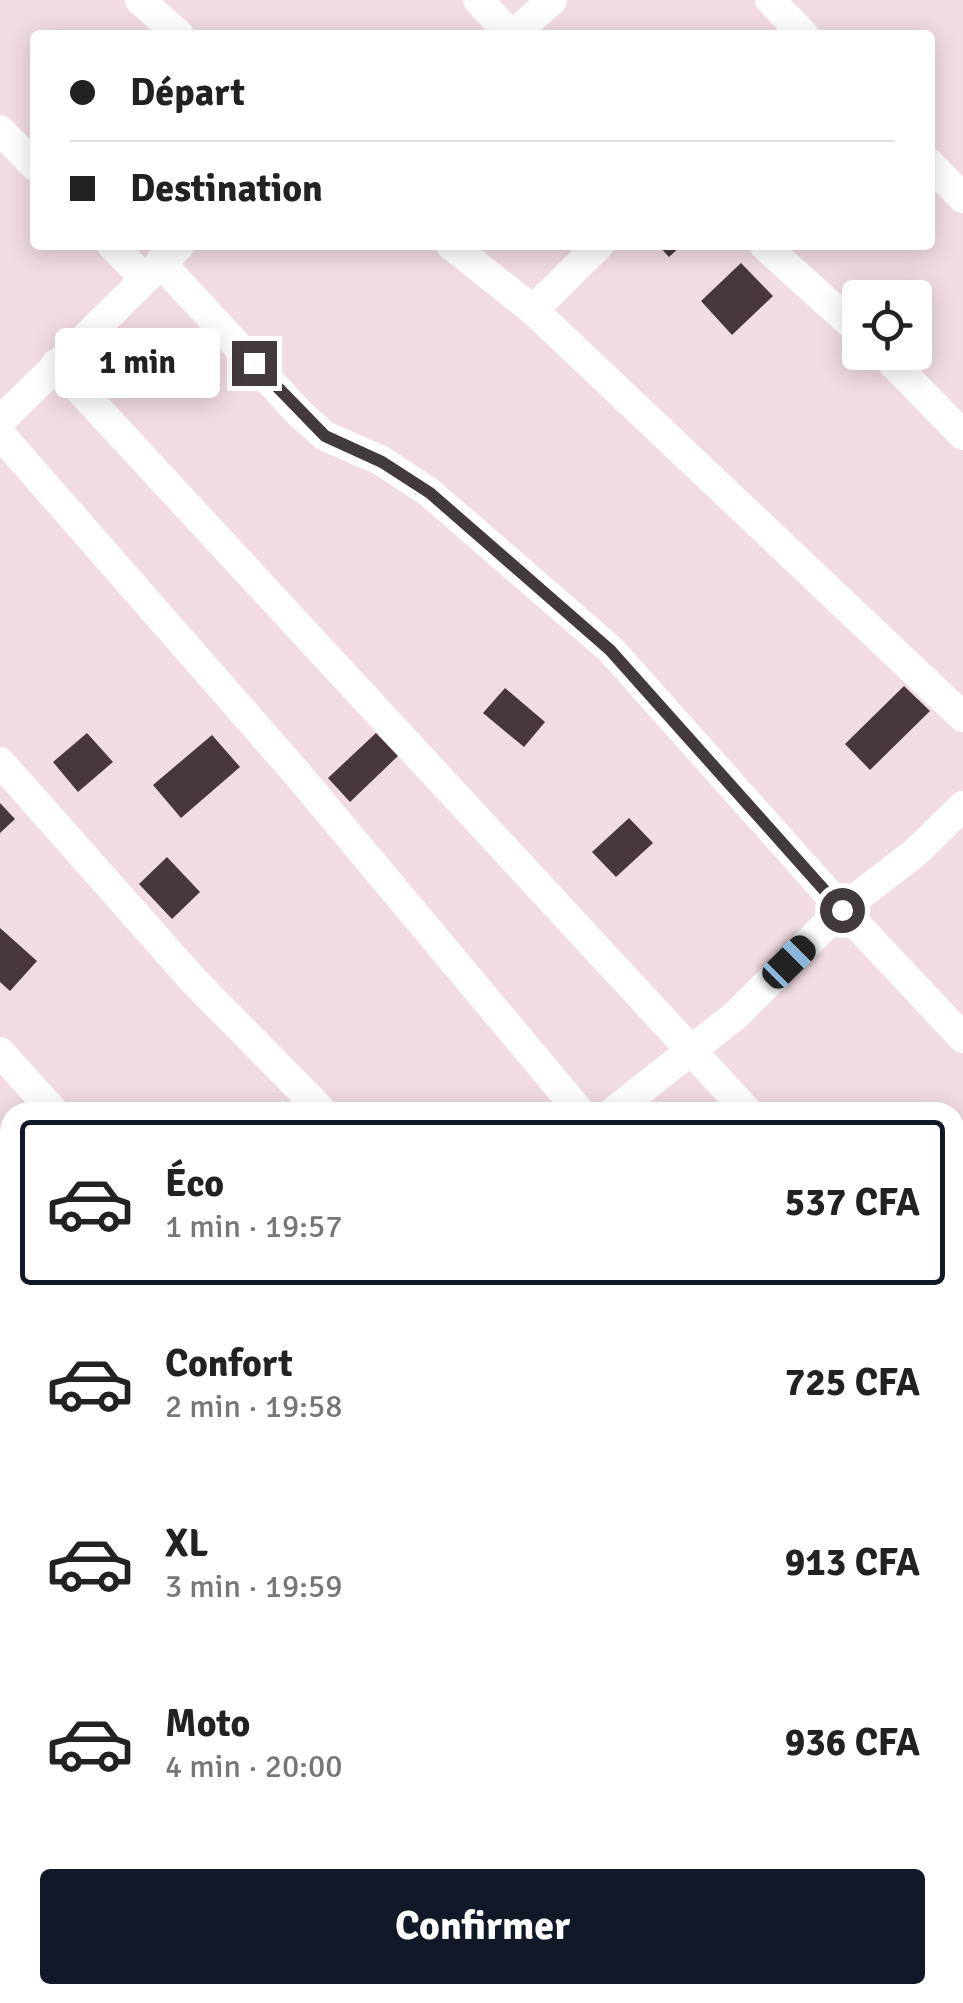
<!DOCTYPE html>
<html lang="fr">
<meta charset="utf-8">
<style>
:root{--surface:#fff;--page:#f6f6f6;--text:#222;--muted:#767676;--line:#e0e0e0;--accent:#111827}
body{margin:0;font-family:Signika,sans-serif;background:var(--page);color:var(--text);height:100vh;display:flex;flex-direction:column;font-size:38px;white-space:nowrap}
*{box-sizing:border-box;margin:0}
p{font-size:32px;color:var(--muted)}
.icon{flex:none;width:55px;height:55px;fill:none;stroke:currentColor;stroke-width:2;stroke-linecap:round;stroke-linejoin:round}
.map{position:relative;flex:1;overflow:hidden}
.details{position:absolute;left:0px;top:1102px;width:965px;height:902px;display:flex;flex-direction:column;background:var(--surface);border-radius:30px 30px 0 0;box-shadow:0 5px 25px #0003}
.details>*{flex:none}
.guide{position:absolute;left:30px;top:30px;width:905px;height:220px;border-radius:10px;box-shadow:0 5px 25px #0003;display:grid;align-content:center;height:220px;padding:0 40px;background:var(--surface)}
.tools{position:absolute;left:842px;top:280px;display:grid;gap:20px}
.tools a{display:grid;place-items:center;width:90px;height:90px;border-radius:10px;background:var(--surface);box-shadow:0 5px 25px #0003;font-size:50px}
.end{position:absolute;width:45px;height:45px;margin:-22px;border:12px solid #423a3c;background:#fff;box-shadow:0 0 0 5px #fff}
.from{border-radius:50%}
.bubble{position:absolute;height:70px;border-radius:10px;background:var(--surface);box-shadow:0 5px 25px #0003;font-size:32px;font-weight:700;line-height:70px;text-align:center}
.car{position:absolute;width:30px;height:60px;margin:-30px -15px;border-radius:12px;box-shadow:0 0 8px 2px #0007;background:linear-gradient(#222 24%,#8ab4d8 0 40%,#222 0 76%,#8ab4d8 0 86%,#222 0)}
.guide b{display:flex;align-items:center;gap:35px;height:95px;font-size:38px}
.guide b+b{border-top:2px solid var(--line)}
.guide i{width:25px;height:25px;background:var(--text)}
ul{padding:18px 0 0;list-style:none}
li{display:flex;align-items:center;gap:30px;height:165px;margin:0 20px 15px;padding:0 20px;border:5px solid transparent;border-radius:10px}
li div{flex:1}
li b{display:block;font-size:38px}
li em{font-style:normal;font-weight:700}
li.active{border-color:var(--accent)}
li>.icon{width:90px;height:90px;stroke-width:1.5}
.cta{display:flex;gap:20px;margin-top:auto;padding:20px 40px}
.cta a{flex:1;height:115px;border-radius:10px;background:var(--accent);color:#fff;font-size:40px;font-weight:700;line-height:115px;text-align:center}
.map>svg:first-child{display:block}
.building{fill:#48383d}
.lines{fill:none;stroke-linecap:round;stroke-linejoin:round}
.minor{stroke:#fff;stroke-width:30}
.route{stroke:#423a3c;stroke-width:12}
</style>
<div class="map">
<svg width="963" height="2003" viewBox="0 0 963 2003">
<rect width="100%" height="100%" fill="#f1dce2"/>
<!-- building -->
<g class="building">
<path d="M658 245H682L669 257Z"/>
<path d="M741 263 773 296 732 335 701 301Z"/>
<path d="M904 686 930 711 870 770 845 744Z"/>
<path d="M505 688 545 722 524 747 483 713Z"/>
<path d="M87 733 113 762 78 792 53 762Z"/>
<path d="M376 733 398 756 350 802 328 778Z"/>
<path d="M212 735 240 767 181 818 153 785Z"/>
<path d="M0 803 15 819 0 833Z"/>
<path d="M629 818 653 843 616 877 592 852Z"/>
<path d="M167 857 200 892 172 919 139 884Z"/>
<path d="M0 928 37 961 10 991 0 982Z"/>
</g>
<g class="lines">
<!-- minor -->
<g class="minor">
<path d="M140 0 179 35"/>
<path d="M478 0 511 35"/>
<path d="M770 0 804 35"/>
<path d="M513 35 552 0"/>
<path d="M0 130 35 166"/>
<path d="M930 164 963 198"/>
<path d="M112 245 144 278"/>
<path d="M451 245 533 310 963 717"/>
<path d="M764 245 860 332"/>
<path d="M160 262 300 414 325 436 382 461 430 493 611 650 842 909 963 1038"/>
<path d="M533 310 599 245"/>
<path d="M882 352 963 435"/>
<path d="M56 364 748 1112"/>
<path d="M0 421 180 245"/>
<path d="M0 434 294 770 580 1112"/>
<path d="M0 762 194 981 323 1112"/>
<path d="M0 1052 54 1112"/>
<path d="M613 1112 736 1015 842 909 916 852 963 806"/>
<path d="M0 1314 10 1325"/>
<path d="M955 1324 963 1332"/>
<path d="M0 1373 10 1374"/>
<path d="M955 1496 963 1505"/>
<path d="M0 1723 10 1716"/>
<path d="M955 1738 963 1747"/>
<path d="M0 1897 10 1907"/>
<path d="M955 1969 963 1961"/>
<path d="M99 1995 107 2003"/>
<path d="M638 1995 645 2003"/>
<path d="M919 2003 928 1995"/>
</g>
</g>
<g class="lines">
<!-- route -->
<path class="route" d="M254 363 325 436 382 462 430 493 610 650 842 910"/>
</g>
</svg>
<div class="tools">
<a><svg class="icon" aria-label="locate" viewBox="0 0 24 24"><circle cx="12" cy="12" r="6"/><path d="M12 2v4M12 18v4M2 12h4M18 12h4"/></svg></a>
</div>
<i class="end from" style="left:842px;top:910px"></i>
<i class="end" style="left:254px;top:363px"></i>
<div class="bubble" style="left:55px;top:328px;width:165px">1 min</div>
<i class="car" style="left:789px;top:962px;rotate:45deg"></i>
<div class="guide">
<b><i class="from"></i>Départ</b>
<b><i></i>Destination</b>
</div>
<section class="details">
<ul>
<li class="active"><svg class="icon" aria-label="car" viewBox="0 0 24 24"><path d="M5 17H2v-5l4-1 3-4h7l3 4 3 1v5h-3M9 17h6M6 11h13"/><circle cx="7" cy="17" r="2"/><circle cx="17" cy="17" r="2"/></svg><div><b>Éco</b><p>1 min · 19:57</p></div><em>537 CFA</em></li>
<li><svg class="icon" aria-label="car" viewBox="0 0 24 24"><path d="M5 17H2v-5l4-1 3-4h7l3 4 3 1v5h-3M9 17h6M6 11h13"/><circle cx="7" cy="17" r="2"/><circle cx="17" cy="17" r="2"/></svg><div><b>Confort</b><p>2 min · 19:58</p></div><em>725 CFA</em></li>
<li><svg class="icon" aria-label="car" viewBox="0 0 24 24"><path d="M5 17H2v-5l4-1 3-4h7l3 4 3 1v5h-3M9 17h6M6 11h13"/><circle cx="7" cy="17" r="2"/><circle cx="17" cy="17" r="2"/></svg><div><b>XL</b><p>3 min · 19:59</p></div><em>913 CFA</em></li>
<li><svg class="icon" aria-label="car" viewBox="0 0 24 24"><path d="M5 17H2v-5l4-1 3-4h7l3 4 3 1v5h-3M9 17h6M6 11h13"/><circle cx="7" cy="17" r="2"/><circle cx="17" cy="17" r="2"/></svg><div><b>Moto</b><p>4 min · 20:00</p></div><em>936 CFA</em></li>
</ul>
<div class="cta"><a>Confirmer</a></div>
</section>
</div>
